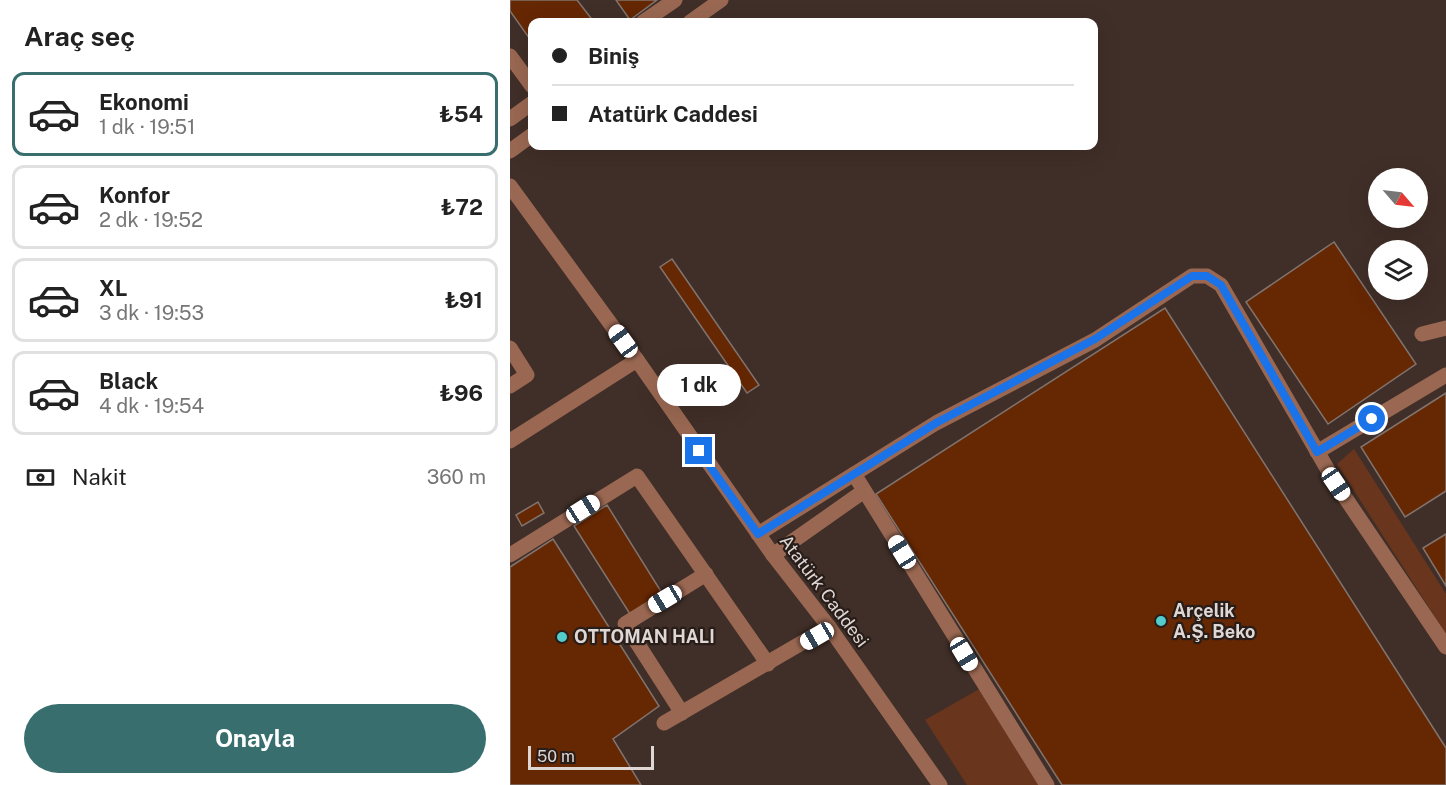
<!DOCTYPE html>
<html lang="tr">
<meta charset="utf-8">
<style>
:root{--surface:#fff;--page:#f2f2f2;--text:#222;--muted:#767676;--line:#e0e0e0;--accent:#386f6e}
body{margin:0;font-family:"Public Sans",sans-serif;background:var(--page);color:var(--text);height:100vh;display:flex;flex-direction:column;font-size:22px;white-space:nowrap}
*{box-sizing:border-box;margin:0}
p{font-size:20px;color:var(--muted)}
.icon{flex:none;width:33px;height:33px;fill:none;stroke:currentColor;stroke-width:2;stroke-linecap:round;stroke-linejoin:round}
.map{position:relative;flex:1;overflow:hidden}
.details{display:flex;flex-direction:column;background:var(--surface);width:510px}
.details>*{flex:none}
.guide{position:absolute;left:18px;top:18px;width:570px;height:132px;border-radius:12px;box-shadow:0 6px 24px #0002;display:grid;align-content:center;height:132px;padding:0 24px;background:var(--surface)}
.needle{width:39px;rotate:118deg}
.fabs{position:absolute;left:858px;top:168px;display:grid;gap:12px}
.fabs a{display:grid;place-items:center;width:60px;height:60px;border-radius:50%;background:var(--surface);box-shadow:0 6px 24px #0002;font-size:30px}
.scale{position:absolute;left:18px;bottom:15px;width:126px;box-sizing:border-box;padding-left:6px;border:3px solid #ded7d4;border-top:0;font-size:16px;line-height:21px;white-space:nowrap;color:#ded7d4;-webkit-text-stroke:4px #281d19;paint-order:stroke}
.end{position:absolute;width:27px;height:27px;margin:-14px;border:8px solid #1a73e8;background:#fff;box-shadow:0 0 0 3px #fff}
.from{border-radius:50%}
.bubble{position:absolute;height:42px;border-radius:21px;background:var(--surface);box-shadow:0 6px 24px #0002;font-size:20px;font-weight:700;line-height:42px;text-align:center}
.car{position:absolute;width:18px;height:36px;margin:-18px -9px;border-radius:8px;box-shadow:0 0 4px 2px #0007;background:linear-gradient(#fff 24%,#345 0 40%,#fff 0 76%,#345 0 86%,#fff 0)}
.guide b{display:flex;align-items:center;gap:21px;height:57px;font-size:22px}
.guide b+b{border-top:2px solid var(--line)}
.guide i{width:15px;height:15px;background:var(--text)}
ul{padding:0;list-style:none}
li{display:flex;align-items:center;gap:18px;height:84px;margin:0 12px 9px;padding:0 12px;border:3px solid var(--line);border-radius:12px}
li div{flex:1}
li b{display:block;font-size:22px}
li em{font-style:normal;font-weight:700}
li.active{border-color:var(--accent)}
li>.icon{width:54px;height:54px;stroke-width:1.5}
h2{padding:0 24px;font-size:27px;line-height:72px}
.pay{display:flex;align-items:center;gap:15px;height:66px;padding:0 24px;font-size:22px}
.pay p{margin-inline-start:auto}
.action{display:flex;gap:12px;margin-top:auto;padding:12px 24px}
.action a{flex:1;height:69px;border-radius:36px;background:var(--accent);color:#fff;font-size:24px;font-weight:700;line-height:69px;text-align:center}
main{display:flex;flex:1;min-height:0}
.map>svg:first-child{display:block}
.built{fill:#402f28;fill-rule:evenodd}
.green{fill:#6a351d}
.building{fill:#662703;stroke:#81746f;stroke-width:1.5}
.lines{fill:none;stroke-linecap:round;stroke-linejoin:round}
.minor{stroke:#9a6852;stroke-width:15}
.route{stroke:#1a73e8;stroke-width:8}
.poi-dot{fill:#52cdcc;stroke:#281d19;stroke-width:2}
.labels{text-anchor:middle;stroke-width:4.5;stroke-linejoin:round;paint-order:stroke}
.street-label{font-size:18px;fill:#ded7d4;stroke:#281d19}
.poi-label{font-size:18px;font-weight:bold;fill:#ded7d4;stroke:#281d19;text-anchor:start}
</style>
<main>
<section class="details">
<h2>Araç seç</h2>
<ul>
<li class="active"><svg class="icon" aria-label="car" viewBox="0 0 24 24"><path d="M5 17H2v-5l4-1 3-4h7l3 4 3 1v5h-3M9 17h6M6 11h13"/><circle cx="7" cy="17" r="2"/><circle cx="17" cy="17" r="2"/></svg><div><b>Ekonomi</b><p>1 dk · 19:51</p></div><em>₺54</em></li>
<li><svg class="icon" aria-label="car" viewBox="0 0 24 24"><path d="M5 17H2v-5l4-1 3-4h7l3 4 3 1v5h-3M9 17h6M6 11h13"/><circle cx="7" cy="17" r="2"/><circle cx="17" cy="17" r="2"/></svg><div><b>Konfor</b><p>2 dk · 19:52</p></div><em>₺72</em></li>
<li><svg class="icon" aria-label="car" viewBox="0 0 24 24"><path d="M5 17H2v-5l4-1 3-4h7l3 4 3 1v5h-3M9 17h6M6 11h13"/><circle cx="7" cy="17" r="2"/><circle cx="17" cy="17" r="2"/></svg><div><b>XL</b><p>3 dk · 19:53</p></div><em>₺91</em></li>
<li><svg class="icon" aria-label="car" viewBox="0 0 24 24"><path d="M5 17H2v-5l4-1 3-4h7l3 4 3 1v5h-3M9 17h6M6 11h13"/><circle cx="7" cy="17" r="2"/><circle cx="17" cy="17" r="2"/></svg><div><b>Black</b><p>4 dk · 19:54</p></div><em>₺96</em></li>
</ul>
<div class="pay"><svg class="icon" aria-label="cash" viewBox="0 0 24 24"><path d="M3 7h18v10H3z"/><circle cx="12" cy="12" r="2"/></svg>Nakit<p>360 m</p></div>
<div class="action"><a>Onayla</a></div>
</section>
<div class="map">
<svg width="936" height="785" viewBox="0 0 936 785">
<rect width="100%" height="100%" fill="#322722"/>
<!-- built -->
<path class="built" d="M0 0H936V785H0ZM22 22H584V146H22ZM868 178H908V218H868ZM868 250H908V290H868Z"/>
<!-- green -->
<g class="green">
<path d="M844 449 936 594V634L827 464Z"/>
<path d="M471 688 532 785H457L415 720Z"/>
</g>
<!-- building -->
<g class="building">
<path d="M0 0H67L84 22H22V42L0 11Z"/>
<path d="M106 0H147L120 20Z"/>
<path d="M824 242 906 364 818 424 736 302Z"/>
<path d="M162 259 249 385 237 393 150 267Z"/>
<path d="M655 308 936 748V785H552L366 494Z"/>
<path d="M936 393V491L895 517 851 447Z"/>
<path d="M28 502 34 513 12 526 6 515Z"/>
<path d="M97 505 152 593 120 614 64 526Z"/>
<path d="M936 534V586L913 548Z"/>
<path d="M43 539 149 706 103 739 131 785H0V567Z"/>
</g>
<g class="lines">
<!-- minor -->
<g class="minor">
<path d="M133 22 165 0"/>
<path d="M180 22 211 0"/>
<path d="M0 56 22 86"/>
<path d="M0 119 22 103"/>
<path d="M0 151 22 135"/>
<path d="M0 186 127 360 263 555 319 627 430 785"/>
<path d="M912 334 936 328"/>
<path d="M0 348 17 375 0 386"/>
<path d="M0 441 127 360"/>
<path d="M807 452 936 375"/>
<path d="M248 534 344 474"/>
<path d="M0 555 127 476 258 664"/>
<path d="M263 555 354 491"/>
<path d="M172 713 115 624 196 574"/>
<path d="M154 723 319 627"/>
<path d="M537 785 344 474 426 423 585 340 682 276H697L711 285 826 484 936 647"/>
</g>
</g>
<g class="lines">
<!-- route -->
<path class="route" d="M189 451 248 534 426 423 585 339 682 276H697L711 285 807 452 862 419"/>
</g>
<!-- markers -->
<g class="poi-dot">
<circle cx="651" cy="621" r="6"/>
<circle cx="52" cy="637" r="6"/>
</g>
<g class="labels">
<!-- street labels -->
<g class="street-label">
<text transform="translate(314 591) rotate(53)" y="6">Atatürk Caddesi</text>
</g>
<!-- poi labels -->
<g class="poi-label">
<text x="663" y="617">Arçelik<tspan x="663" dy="21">A.Ş. Beko</tspan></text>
<text x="64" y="643">OTTOMAN HALI</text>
</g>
</g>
</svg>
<div class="fabs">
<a><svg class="needle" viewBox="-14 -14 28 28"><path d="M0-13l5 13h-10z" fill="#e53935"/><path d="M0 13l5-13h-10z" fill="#767676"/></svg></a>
<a><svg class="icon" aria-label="layers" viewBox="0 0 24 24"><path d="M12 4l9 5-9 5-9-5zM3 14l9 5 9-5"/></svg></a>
</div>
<div class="scale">50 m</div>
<i class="end from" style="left:862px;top:419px"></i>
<i class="end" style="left:189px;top:451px"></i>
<div class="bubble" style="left:147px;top:364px;width:84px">1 dk</div>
<i class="car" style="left:113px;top:341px;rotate:324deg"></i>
<i class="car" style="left:826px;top:484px;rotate:146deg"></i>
<i class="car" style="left:73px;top:509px;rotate:58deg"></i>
<i class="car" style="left:392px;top:552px;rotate:328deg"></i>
<i class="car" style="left:155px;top:599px;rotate:239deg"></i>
<i class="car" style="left:307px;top:636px;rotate:240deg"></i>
<i class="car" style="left:454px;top:654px;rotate:149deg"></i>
<div class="guide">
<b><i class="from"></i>Biniş</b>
<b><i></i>Atatürk Caddesi</b>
</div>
</div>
</main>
